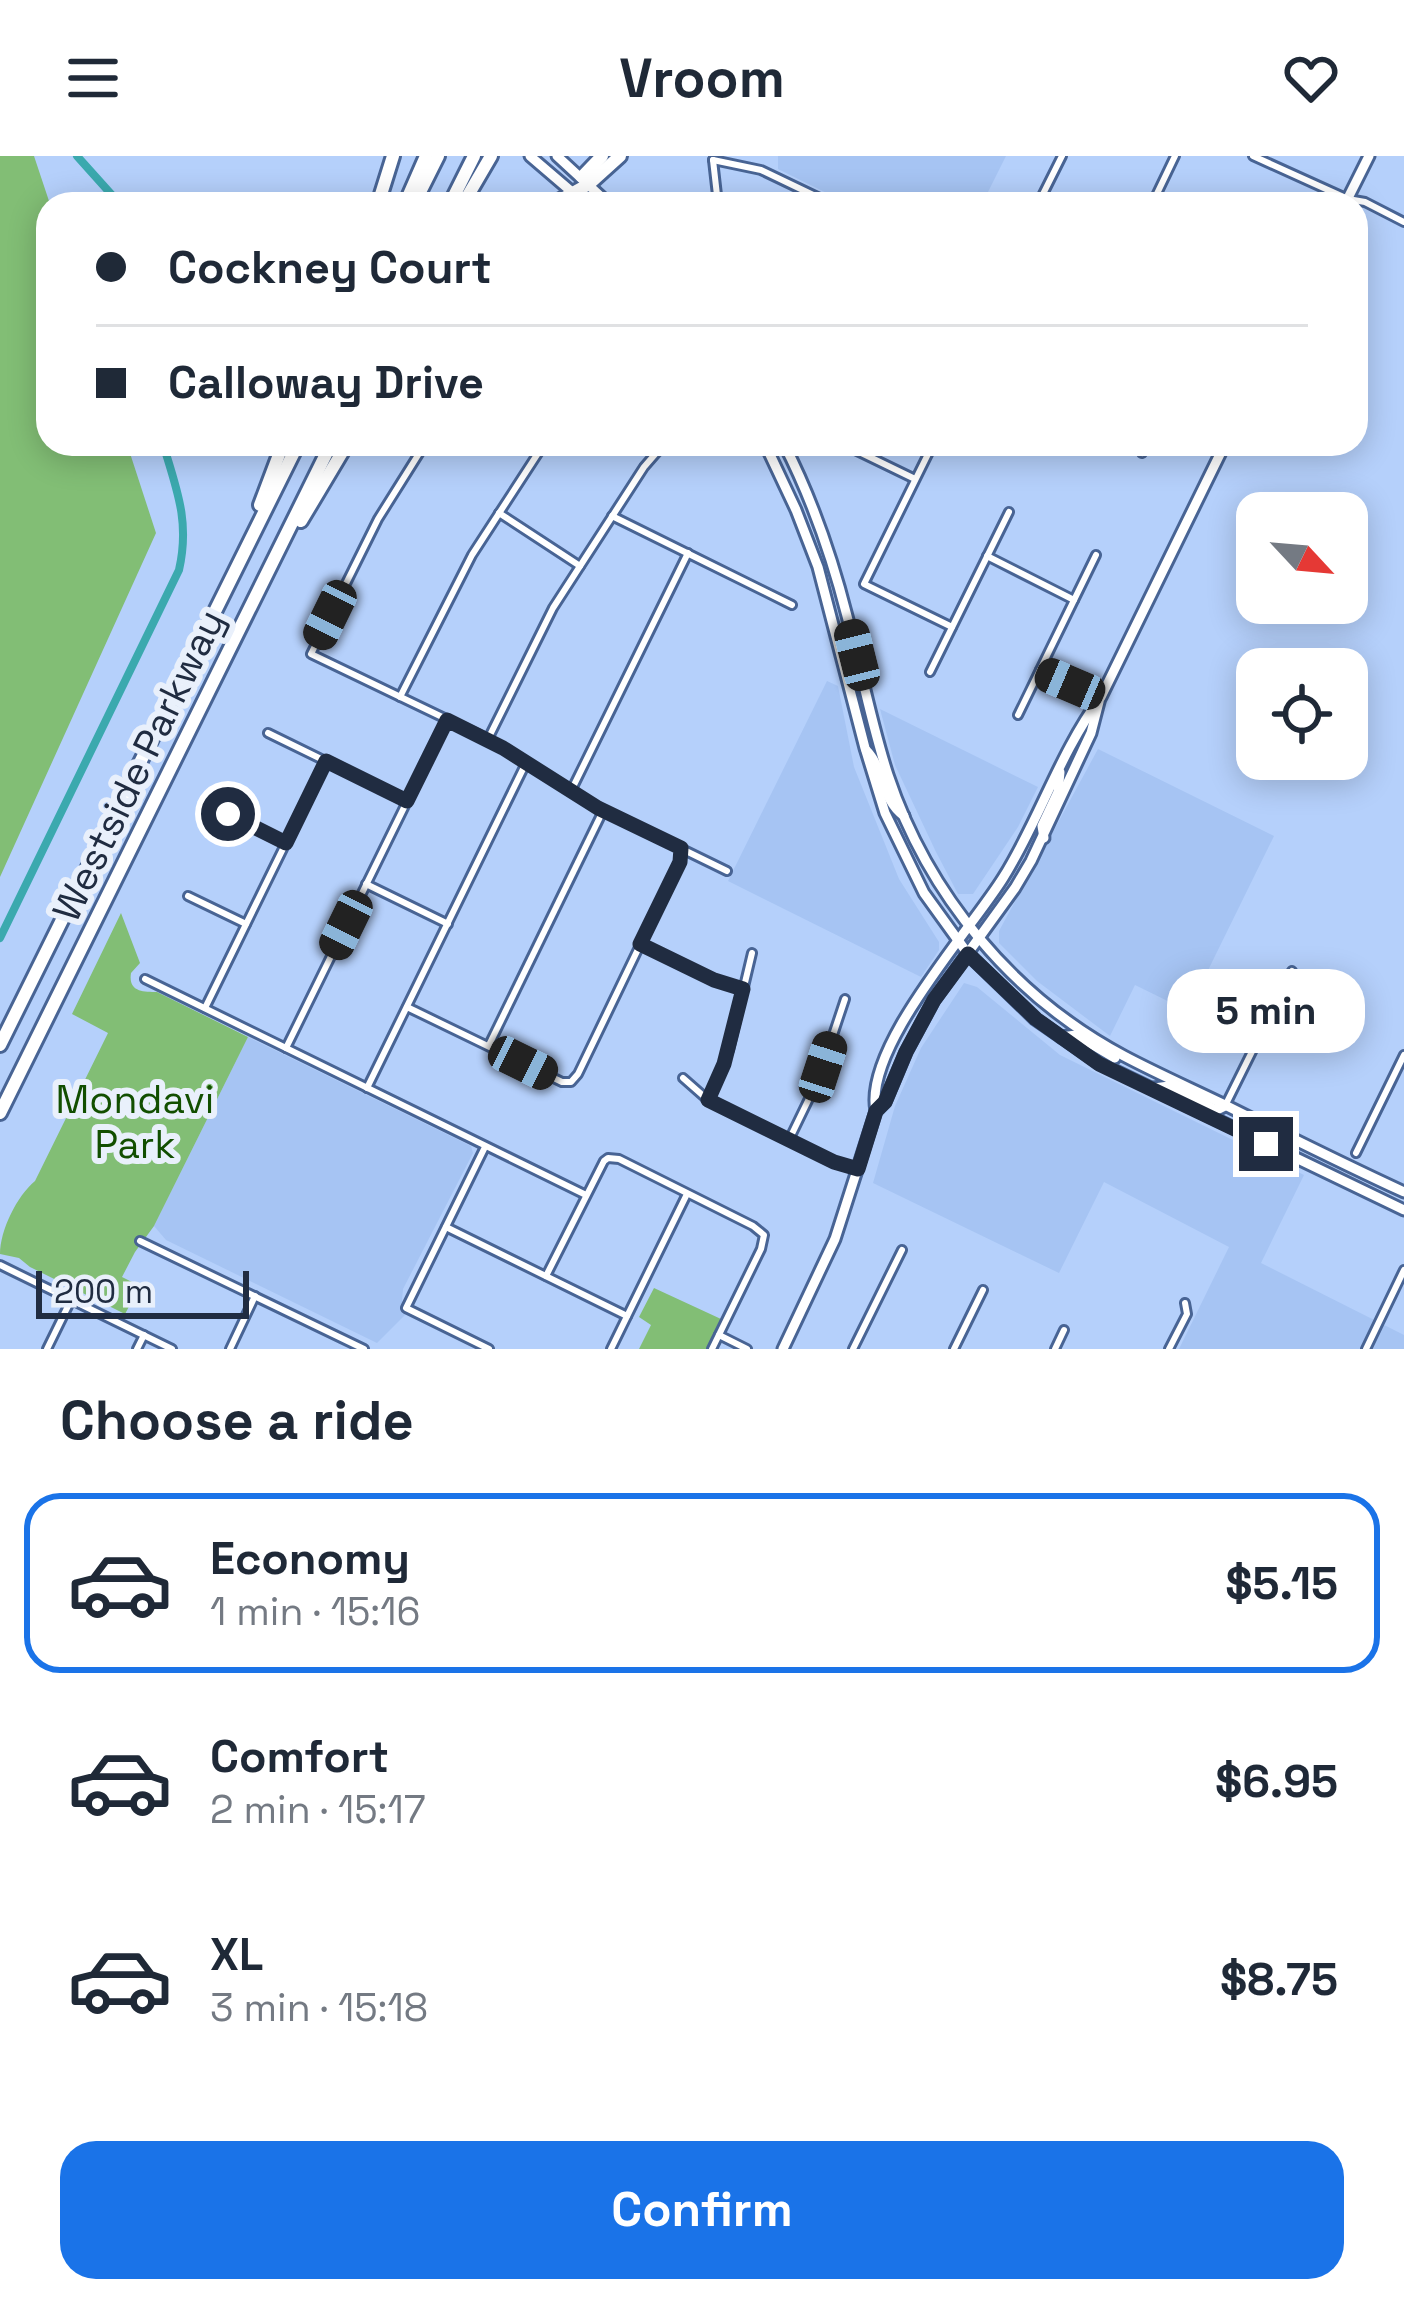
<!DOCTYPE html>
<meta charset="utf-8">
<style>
:root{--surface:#fff;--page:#f2f2f3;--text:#1f2937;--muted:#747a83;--line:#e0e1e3;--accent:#1a73e8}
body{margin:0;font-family:"Space Grotesk",sans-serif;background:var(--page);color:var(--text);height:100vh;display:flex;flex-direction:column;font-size:45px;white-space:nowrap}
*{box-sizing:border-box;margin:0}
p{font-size:39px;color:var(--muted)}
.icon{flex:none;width:66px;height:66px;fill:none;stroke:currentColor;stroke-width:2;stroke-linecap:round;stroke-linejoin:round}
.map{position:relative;height:1193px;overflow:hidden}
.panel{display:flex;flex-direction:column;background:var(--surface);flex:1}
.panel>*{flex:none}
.banner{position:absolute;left:36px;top:36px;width:1332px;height:264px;border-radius:36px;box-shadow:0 6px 30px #0003;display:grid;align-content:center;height:264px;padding:0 60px;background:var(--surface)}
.needle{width:78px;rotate:116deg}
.fabs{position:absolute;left:1236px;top:336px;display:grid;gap:24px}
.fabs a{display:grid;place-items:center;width:132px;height:132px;border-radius:24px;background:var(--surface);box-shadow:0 6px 30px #0003;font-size:60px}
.scale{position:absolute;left:36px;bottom:30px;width:213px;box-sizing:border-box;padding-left:12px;border:6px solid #202c41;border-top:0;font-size:33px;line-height:42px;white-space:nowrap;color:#202c41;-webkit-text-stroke:9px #e9f0fb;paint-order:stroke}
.end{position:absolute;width:54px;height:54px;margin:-27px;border:15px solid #202c41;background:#fff;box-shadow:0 0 0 6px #fff}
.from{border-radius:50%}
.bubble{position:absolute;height:84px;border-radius:36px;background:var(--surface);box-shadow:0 6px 30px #0003;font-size:39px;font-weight:700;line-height:84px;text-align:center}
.car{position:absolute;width:36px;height:72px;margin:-36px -18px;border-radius:15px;box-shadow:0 0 9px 3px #0007;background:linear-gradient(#222 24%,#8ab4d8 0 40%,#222 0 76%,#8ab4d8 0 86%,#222 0)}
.banner b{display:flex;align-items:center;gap:42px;height:114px;font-size:45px}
.banner b+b{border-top:3px solid var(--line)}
.banner i{width:30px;height:30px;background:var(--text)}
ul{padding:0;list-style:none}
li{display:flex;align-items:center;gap:36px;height:180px;margin:0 24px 18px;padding:0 36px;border:6px solid transparent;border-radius:36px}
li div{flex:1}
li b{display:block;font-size:45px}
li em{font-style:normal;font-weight:700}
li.selected{border-color:var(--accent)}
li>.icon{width:108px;height:108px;stroke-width:1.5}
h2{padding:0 60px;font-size:54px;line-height:144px}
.primary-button{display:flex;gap:24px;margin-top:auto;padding:24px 60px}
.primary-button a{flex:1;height:138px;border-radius:36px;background:var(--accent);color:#fff;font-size:48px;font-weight:700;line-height:138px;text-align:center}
header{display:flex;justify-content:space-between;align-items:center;height:156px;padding:0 60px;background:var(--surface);font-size:54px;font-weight:700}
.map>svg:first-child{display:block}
.built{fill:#a6c4f3}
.green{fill:#82be75}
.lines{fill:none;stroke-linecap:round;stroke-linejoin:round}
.canal{stroke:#3ba9ae;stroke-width:8}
.street-casing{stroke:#486494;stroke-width:12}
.secondary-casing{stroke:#486494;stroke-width:15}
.highway-casing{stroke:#486494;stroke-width:18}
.street{stroke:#fff;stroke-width:6}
.secondary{stroke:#fff;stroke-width:9}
.highway{stroke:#fff;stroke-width:12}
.route{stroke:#202c41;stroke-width:15}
.labels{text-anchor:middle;stroke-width:12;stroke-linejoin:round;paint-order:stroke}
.street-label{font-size:39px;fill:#202c41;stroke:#e9f0fb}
.park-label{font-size:39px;fill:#124f00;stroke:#e9f0fb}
</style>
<header><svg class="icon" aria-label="menu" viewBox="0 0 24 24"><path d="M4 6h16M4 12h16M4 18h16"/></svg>Vroom<svg class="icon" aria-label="heart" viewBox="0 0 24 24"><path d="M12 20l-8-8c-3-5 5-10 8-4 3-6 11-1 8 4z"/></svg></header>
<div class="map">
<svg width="1404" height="1193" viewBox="0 0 1404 1193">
<rect width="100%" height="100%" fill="#b5d0fb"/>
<!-- built -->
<g class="built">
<path d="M778 0H1006L982 48H849L778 13Z"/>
<path d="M827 525 838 530 854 611 899 723 939 786V794L921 821 728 725Z"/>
<path d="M880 553 1038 631 1018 671 973 738H958L936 696 895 609Z"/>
<path d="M1098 593 1274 680 1188 855 1135 829 1110 880 1037 825 999 787V775Z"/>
<path d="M964 827 977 831 1060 899 1304 1019 1261 1107 1404 1179V1193H1179L1229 1091 1104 1026 1059 1117 873 1027 895 950 921 892Z"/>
<path d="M248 881 471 990 473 997 403 1133 402 1144 406 1158 377 1187 166 1084 154 1070Z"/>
</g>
<!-- green -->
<g class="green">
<path d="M0 0H34L50 48 48 288H127L156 377 0 721Z"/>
<path d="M121 757 140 807 131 817C128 836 143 836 157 836L248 881 154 1070 135 1096 122 1121 140 1130 125 1158 30 1111 19 1102 0 1098C0 1074 17 1040 35 1025L108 877 72 858Z"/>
<path d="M654 1132 721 1163 706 1193H639L651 1169 639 1161Z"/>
</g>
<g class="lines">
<!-- canal -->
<g class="canal">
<path d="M77 0 120 48"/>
<path d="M0 782 179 414C190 366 177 334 163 288"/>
</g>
<!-- street casing -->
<g class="street-casing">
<g id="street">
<path d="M1253 0 1348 43 1365 46 1404 66"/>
<path d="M713 4 761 14 832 48"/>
<path d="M713 4 718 48"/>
<path d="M1038 48 1062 0"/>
<path d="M1152 48 1175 0"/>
<path d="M425 288 378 363 311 498 488 583 598 652 727 715"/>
<path d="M933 288 864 428 952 471"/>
<path d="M849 291 915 323"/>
<path d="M1142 297 1147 288"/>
<path d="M499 357 580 410"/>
<path d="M612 360 792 449"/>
<path d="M987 400 1074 444"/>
<path d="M1040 514 1101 541"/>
<path d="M930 516 1009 356"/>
<path d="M400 541 472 399 544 288"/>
<path d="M1018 559 1096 399"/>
<path d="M268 577 407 645"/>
<path d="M488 583 553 452 644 311 664 288"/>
<path d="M571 635 688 397"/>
<path d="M228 658 286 687"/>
<path d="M366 728 448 768"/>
<path d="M188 740 246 768"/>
<path d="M640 788 714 824 743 833"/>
<path d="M145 823 586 1039"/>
<path d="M407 851 562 926H571L578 918 680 706 681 694"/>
<path d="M205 852 326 605"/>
<path d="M489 889 603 655"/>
<path d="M286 892 447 564"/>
<path d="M683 922 708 944 834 1006 858 1013"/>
<path d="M367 932 526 607"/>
<path d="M708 944 729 894 752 797"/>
<path d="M1225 950 1292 815"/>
<path d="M789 984 818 924 845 843"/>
<path d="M485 991 406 1152 489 1193"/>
<path d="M1356 997 1404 899"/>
<path d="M446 1071 627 1160"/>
<path d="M140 1085 364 1193"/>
<path d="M0 1109 172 1193"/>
<path d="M546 1120 604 1005 608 1002 619 1003 753 1070 764 1079 761 1093 712 1193"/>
<path d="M719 1179 747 1193"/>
<path d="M47 1193 71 1144"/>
<path d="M137 1193 144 1179"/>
<path d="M230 1193 255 1140"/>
<path d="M611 1193 687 1038"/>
<path d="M853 1193 902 1094"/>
<path d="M954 1193 983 1134"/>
<path d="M1055 1193 1064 1174"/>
<path d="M1169 1193 1187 1158 1185 1147"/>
<path d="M1366 1193 1404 1114"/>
</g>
</g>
<!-- secondary casing -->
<g class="secondary-casing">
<g id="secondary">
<path d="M530 0 586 48"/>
<path d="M557 0 609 48"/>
<path d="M1345 48 1369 0"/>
<path d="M765 288 796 354 818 411 865 592 885 657 924 737 968 798 1035 863 1099 907 1404 1054"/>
<path d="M784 288C812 343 832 401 847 460 861 513 871 567 888 619 928 739 1013 841 1124 900 1156 917 1190 932 1223 948 1283 978 1343 1008 1404 1036"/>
<path d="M866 594C885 613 881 644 904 660"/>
<path d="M1044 682 1042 670 1058 636 1060 616"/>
<path d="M1061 881 1076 879 1115 902"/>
<path d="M1154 932 1169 930 1214 953H1219L1225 950"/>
<path d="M876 955C863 892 970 775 1003 722 1040 663 1059 598 1101 541L1225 288"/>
<path d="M783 1193 835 1083 876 955 885 946 906 896 934 844 1015 732 1031 705 1091 577 1099 546"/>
</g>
</g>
<!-- highway casing -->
<g class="highway-casing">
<g id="highway">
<path d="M582 21 602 0"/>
<path d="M378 48 393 0"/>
<path d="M405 48 426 0"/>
<path d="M414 48 438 0"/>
<path d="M450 48 474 0"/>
<path d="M463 48 491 0"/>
<path d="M553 48 589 28 620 0"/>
<path d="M260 349 283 288"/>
<path d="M301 365 347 288"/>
<path d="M0 889 298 288"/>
<path d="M0 957 331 288"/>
</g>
</g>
<!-- street -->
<use href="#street" class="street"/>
<!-- secondary -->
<use href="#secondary" class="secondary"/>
<!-- highway -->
<use href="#highway" class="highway"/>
</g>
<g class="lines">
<!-- route -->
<path class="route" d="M228 658 286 687 326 605 407 645 447 564 503 592 598 652 681 692 680 706 640 788 714 824 743 833 724 908 708 944 834 1006 858 1013 876 955 885 946 906 896 934 844 968 798 1036 863 1099 908 1266 988"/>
</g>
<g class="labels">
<!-- street labels -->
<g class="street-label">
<text transform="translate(138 609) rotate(-64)" y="14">Westside Parkway</text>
</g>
<!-- park labels -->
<g class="park-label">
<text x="135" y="957">Mondavi<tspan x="135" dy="45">Park</tspan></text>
</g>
</g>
</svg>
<div class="fabs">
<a><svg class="needle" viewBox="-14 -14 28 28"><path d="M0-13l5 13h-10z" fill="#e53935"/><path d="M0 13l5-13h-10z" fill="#747a83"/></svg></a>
<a><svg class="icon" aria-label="locate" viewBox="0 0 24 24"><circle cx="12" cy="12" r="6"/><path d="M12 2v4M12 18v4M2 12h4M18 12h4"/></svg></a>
</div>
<div class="scale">200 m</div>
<i class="end from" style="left:228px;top:658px"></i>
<i class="end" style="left:1266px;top:988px"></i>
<div class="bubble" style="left:1167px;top:813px;width:198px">5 min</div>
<i class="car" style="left:330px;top:459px;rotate:206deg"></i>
<i class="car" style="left:857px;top:499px;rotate:346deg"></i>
<i class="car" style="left:1070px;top:528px;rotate:293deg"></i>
<i class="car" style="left:346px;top:769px;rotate:206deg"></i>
<i class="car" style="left:523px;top:907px;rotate:116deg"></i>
<i class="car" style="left:823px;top:911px;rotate:18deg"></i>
<div class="banner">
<b><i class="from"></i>Cockney Court</b>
<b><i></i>Calloway Drive</b>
</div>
</div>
<section class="panel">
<h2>Choose a ride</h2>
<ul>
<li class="selected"><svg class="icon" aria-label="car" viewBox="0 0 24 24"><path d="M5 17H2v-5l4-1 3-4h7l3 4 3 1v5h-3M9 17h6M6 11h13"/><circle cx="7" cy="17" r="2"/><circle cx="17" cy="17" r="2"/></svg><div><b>Economy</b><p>1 min · 15:16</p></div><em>$5.15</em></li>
<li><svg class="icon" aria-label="car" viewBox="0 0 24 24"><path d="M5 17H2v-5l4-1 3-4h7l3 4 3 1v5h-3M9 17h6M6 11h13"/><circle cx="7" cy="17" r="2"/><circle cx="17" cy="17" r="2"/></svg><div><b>Comfort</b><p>2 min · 15:17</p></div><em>$6.95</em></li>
<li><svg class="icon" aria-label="car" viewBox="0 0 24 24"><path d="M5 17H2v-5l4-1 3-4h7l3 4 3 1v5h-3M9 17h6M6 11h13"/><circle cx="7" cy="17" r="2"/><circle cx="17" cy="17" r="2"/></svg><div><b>XL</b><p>3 min · 15:18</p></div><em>$8.75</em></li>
</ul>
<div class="primary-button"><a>Confirm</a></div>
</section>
